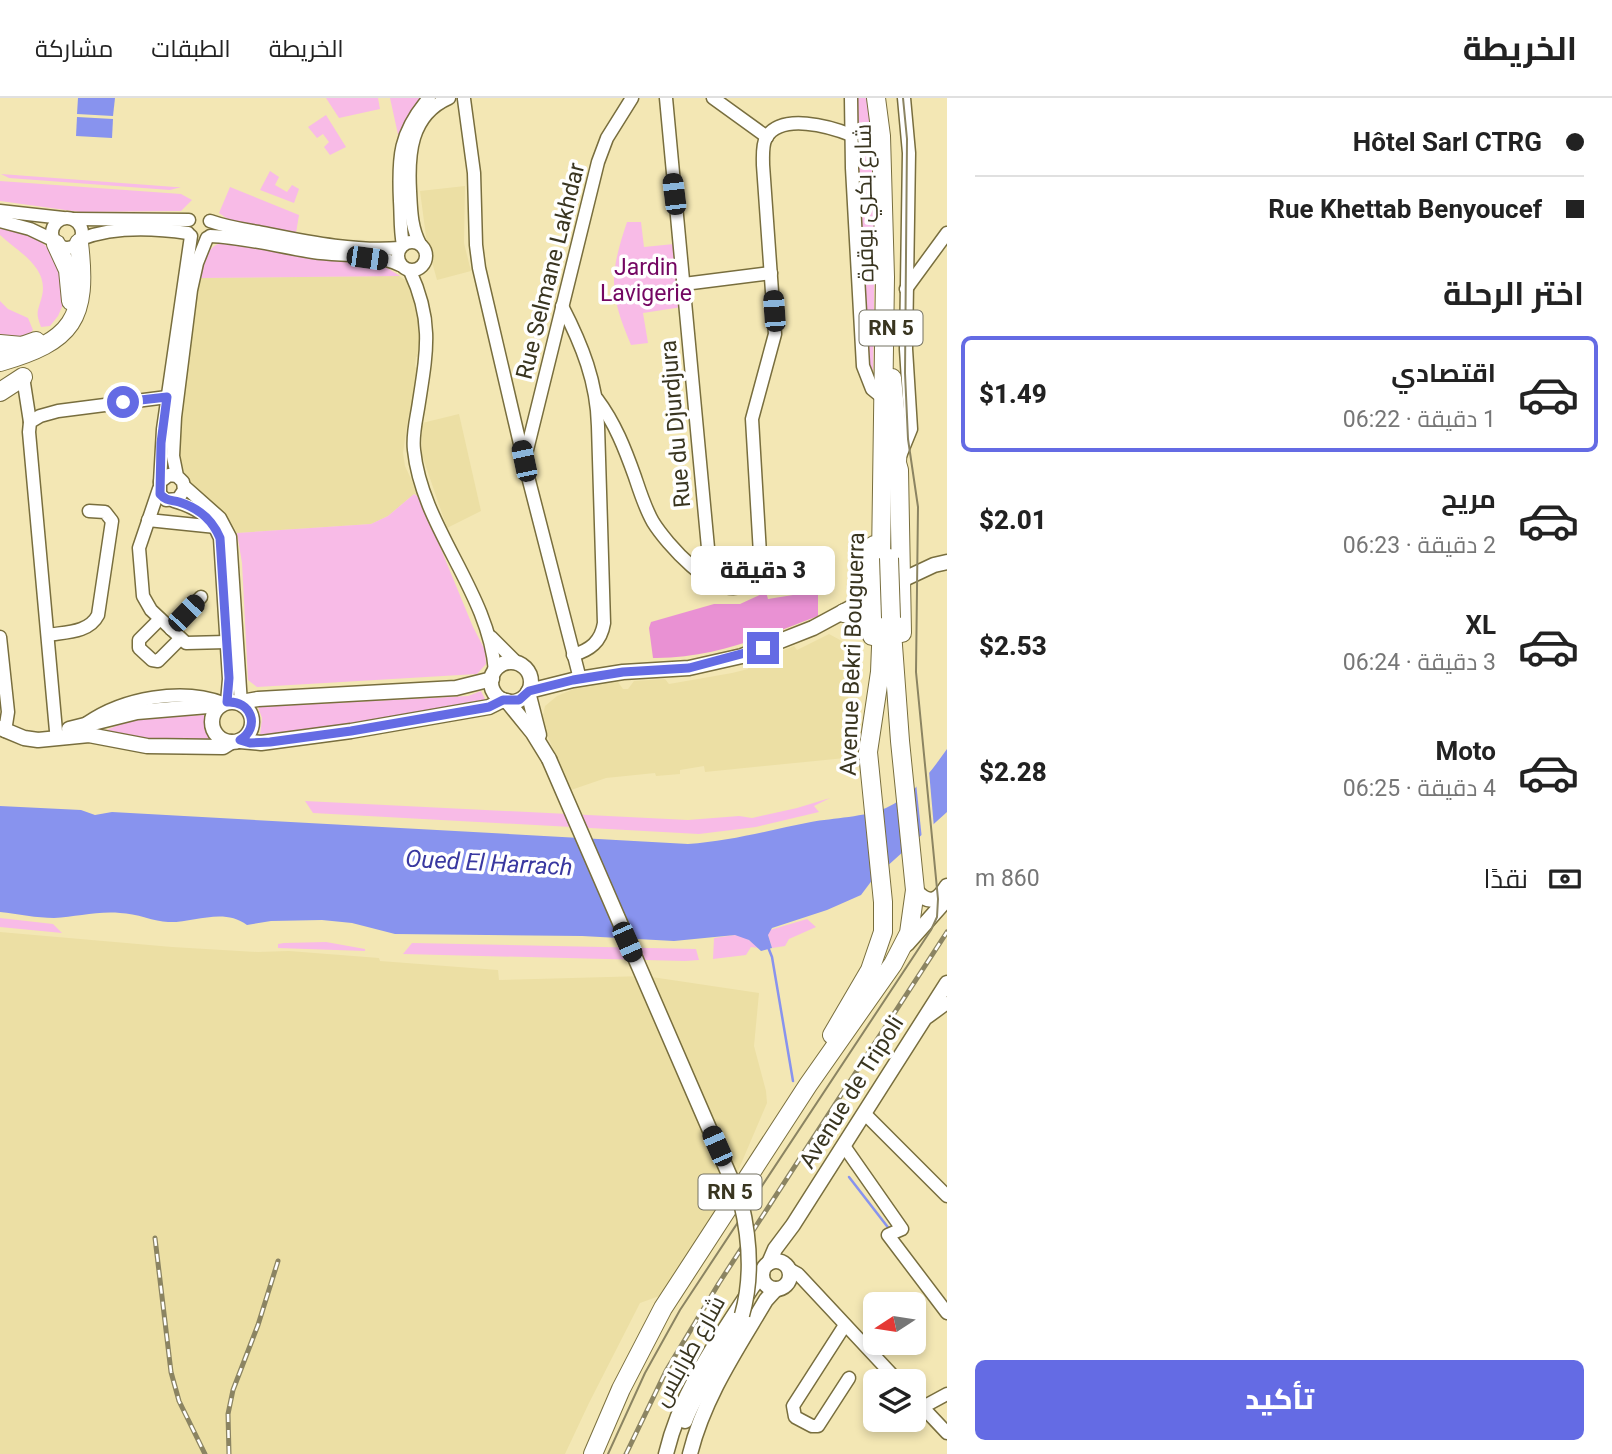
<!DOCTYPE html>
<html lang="ar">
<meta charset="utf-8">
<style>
:root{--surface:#fff;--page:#f2f2f2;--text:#222;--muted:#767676;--line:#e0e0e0;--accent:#646be4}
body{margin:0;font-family:Roboto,Cairo,sans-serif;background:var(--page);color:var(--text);direction:rtl;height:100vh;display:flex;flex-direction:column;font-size:26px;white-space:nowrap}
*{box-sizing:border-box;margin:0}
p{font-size:23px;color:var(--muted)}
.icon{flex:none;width:38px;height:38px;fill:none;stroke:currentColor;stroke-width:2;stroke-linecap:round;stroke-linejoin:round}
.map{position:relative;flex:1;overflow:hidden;direction:ltr}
.details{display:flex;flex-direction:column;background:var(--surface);width:665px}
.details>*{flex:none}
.top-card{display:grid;align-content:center;height:154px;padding:0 28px;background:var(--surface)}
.needle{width:46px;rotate:258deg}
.buttons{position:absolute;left:863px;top:1194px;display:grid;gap:14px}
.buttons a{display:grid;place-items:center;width:63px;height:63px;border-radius:10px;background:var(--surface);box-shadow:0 4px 10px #0003;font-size:35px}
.end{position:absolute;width:32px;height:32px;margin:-16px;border:9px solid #646be4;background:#fff;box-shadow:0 0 0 4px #fff}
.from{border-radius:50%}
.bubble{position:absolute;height:49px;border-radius:10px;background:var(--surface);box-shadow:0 4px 10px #0003;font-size:23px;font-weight:800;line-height:49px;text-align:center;direction:rtl}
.car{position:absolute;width:21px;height:42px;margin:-21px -10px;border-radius:9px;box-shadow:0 0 5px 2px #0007;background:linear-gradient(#222 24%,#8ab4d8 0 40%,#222 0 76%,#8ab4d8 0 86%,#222 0)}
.top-card b{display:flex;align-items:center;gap:24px;height:66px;font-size:26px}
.top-card b+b{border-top:2px solid var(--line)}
.top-card i{width:18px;height:18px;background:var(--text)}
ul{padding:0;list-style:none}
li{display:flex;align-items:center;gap:21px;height:116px;margin:0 14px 10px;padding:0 14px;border:4px solid transparent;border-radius:10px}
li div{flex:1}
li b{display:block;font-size:26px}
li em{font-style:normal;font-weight:800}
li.active{border-color:var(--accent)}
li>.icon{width:63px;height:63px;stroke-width:1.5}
h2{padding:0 28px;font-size:32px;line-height:84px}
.pay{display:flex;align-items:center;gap:18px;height:77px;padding:0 28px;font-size:26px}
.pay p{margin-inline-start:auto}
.primary-button{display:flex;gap:14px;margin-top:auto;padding:14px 28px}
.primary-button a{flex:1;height:80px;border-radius:10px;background:var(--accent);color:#fff;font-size:28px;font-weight:800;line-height:80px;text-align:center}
header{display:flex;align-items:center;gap:42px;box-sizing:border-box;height:98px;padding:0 35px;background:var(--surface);border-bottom:2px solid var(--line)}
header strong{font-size:33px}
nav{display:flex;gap:38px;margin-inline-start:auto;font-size:24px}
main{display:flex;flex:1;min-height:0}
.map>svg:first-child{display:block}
.built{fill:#ecdfa4}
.green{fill:#f8bbe7}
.forest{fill:#e991d3}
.water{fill:#8893ee}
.pier{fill:#f3e7b4}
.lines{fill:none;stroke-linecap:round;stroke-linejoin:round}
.stream{stroke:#8893ee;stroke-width:2.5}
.minor-casing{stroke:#786e3e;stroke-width:15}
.major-casing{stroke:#786e3e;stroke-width:17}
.highway-casing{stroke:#786e3e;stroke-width:20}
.minor{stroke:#fff;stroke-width:12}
.major{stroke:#fff;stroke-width:14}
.highway{stroke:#fff;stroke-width:18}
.tram{stroke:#8b8462;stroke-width:2}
.rail-casing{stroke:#8b8462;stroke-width:5}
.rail{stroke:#fff;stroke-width:2.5;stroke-dasharray:8;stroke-linecap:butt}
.major-bridge-casing{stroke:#786e3e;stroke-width:17;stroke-linecap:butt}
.highway-bridge-casing{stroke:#786e3e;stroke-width:20;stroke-linecap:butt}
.major-bridge{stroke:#fff;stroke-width:14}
.highway-bridge{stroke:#fff;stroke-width:18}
.route{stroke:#646be4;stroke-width:9}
.labels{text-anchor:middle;stroke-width:7;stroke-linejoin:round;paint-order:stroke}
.shield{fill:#fff;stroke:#747263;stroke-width:2}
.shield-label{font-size:21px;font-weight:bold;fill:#393520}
.street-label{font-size:23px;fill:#393520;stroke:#fff}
.park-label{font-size:23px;fill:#740762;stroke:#fff}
.water-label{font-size:24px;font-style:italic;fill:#3938a0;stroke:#fff}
</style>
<header>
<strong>الخريطة</strong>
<nav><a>الخريطة</a><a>الطبقات</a><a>مشاركة</a></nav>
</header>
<main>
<section class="details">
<div class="top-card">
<b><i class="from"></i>Hôtel Sarl CTRG</b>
<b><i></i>Rue Khettab Benyoucef</b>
</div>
<h2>اختر الرحلة</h2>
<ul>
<li class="active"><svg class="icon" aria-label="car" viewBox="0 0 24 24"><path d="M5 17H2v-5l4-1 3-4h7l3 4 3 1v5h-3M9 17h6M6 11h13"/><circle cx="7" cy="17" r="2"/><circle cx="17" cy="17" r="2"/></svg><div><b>اقتصادي</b><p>1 دقيقة · 06:22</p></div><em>$1.49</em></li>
<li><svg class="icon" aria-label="car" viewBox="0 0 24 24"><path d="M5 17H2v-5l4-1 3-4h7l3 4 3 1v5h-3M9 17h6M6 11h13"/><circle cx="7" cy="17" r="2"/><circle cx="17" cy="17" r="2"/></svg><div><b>مريح</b><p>2 دقيقة · 06:23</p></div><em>$2.01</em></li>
<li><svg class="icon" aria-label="car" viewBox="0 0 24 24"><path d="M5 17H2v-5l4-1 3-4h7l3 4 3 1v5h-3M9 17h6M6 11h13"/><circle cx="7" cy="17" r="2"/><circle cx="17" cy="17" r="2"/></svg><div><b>XL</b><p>3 دقيقة · 06:24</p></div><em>$2.53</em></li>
<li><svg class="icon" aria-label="car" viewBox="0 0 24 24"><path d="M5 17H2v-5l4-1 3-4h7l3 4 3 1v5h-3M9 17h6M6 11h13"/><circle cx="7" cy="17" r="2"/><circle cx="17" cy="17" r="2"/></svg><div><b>Moto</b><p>4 دقيقة · 06:25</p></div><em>$2.28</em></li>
</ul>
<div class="pay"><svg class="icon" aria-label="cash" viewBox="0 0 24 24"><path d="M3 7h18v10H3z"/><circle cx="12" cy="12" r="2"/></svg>نقدًا<p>860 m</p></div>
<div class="primary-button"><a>تأكيد</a></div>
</section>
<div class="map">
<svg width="947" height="1356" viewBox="0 0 947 1356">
<rect width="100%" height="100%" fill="#f3e7b4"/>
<!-- built -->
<g class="built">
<path d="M465 88 464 145 471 173 437 182 427 146 420 93Z"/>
<path d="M399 178 410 185 421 228 424 257 416 259 415 269 421 272 408 320 403 355 405 368 420 400 414 396 388 418 371 426 237 435 229 421 193 390 185 377 179 356V334L199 180Z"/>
<path d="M459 316 481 413 447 430 422 357V325Z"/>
<path d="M829 536 842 543 855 659 705 674 704 668 680 672V676L656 678 655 675 606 680 571 692 544 630 542 621 545 608 557 598 586 586 618 584 623 591H628L634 583 665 581 669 586 732 575 748 571V566L794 548 797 552Z"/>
<path d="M0 834 172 849 258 854 289 853 379 860 380 863 498 872 499 882 645 878 759 895 754 948 766 993 767 1005 732 1087 662 1197 640 1205 589 1305 565 1356H0Z"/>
</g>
<!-- green -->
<g class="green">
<path d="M326 0H378L380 11 339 20Z"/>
<path d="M390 0H423L407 20 399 41Z"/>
<path d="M856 0H870L876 44 873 279 867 269Z"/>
<path d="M326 17 346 49 330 57 324 49 329 44 323 36 317 40 308 29Z"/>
<path d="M270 73 279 79 275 87 287 94 292 87 299 91 294 105 260 92Z"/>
<path d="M1 76 175 89H181L170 92 9 80Z"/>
<path d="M0 83 181 96 192 102 181 113 80 114 0 103Z"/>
<path d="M230 89 299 117 296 135 229 122 219 115Z"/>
<path d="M627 124H641L644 149 674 146 682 209 643 215 648 245 631 247C609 195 609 178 627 124Z"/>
<path d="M0 128 39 142 57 158 65 202 58 218 50 228 41 229C35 213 38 214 42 198 49 169 17 153 0 137Z"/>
<path d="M224 144 315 161 384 168 400 178 201 180C204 163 206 148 224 144Z"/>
<path d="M0 203 8 211 28 220 33 232 23 242 0 240Z"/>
<path d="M414 396 420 400 473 529 485 552 486 566 477 576 257 589 248 582 242 465 237 435 371 426 388 418Z"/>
<path d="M481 593 486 603 328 629 260 637 262 620 258 609 468 598Z"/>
<path d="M204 617V630L210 643 150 644 104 633 133 621Z"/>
<path d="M830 700 814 708 819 714 756 729 699 736 313 715 305 703 688 722 739 718 752 720 797 710Z"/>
<path d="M0 820 53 826 62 835 0 829Z"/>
<path d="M807 821 816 829 789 841 785 848 772 850 768 837 770 832Z"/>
<path d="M735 837 745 839 759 850 751 849 746 857 713 861 714 840Z"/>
<path d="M326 844 365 851V853L278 850V846L284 845Z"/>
<path d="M412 845 696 851 699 862 685 863 403 856Z"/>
</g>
<!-- forest -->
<path class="forest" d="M818 493V518C765 538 712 561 653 560L649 530 651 524 714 506H740L766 494 768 501Z"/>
<!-- water -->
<g class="water">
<path d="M78 0H115L113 18 77 16Z"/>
<path d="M77 19 113 21 112 40 76 38Z"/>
<path d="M947 651V714L873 781 861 797 827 812 772 830 768 837 772 850 761 853 749 842 735 837 674 843 582 838 395 836 352 825 322 822 271 823 247 827C223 809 194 825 168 824 155 824 136 815 120 815 97 813 76 819 54 820 37 820 18 816 0 814V708L81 712 95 717 112 714 688 746C731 743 770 732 811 724 833 720 865 719 886 710 914 697 930 675 947 651Z"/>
</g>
<!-- pier -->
<path class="pier" d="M929 673 934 730 922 741 916 685Z"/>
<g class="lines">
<!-- stream -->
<g class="stream">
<path d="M768 849 772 859 793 983"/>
<path d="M849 1079 890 1132"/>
</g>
<!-- minor casing -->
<g class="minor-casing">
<g id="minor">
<path d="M666 0 711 482"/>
<path d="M713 0 767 39"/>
<path d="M851 0 852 70 863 268 872 291 883 300"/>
<path d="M464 1 474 75 476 147 479 170 524 363 580 581"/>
<path d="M0 113 63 120"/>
<circle cx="67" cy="135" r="15"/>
<path d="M73 121 189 122"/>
<path d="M0 123 30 131 53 142"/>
<path d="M210 123C227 129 241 131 258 134 304 143 354 154 400 150"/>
<path d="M210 138C244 139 279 149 313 154 340 158 375 155 400 167"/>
<path d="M81 141C114 128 154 130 188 135"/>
<circle cx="412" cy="158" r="14"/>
<path d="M420 146C411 129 411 112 410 93 408 57 410 17 449 0"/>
<path d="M403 147C400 132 401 117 400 103 398 59 399 35 429 0"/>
<path d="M410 173C433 222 427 253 419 304 417 319 412 336 414 352 422 430 489 494 495 573"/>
<path d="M684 186 771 175"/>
<path d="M906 191 947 135"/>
<path d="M562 208C582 247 597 284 598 328L604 525C601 544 590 552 573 557"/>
<path d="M23 279 30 324"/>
<path d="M597 301C615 325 625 351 635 379 640 394 645 410 653 424 666 445 713 498 740 489 758 483 759 472 760 456L752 321 775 236 763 67C763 59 762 47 766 40 781 14 831 29 851 37"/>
<path d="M900 358 911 331 906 251 909 55 904 0"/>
<path d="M525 360 598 64 607 40 632 0"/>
<path d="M177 378 169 377 160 384V396L166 402 178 401 184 392 183 384 177 378 173 358 175 319 191 192 197 165 207 140"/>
<path d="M160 384 163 331 191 138"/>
<path d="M184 388 220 420 230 439 241 606"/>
<path d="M159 391 139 450 143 498 151 512 186 545 227 544"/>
<path d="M174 403C195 409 211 418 220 440L229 581 227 604"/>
<path d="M148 422 216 429"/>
<path d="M160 521 139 542V550L152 562 158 563 180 541"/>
<path d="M171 531 201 499"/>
<path d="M48 537C65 534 89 535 98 517L112 423 105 414 89 413"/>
<path d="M0 539 8 614 5 633"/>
<path d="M491 539 517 565"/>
<path d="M87 625C123 600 182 589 223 605"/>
<path d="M56 633 29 334 30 324 40 318 58 313 167 299"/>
<path d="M928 919 947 905"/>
<path d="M864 1015 947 1098"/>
<path d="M844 1048 902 1131 888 1137 947 1215"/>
<path d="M789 1171 798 1176 898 1283"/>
<path d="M845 1227 793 1308 795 1319 812 1328H818L849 1280"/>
<path d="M914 1300 947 1335"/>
<path d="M923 1309 947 1296"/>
</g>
</g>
<!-- major casing -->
<g class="major-casing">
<g id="major">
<circle cx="511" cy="584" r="20"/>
<path d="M529 593 573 582 623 574 689 570 742 558 813 530 902 482 934 467 947 464"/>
<path d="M528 594 539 637"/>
<path d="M507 603 533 635 549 661"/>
<circle cx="232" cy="624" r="20"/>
<path d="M243 606 247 603 258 601 456 590 492 581"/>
<path d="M0 630 24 640 38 642 89 637 147 648 223 649 231 644"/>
<path d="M69 631 137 614 220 607"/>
<path d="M240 643 261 645 351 633 489 609 503 602"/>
<path d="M915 792C929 807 937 804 947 788"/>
<path d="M907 846 947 801"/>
<circle cx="776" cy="1177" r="14"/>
<path d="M769 1165 775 1151 793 1127 947 885"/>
<path d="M685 1323C699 1285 728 1255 742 1217"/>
<path d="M666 1356C681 1293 718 1242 753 1188L762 1177"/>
<path d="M690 1356C704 1299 737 1251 766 1202L776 1191"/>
</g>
</g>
<!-- highway casing -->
<g class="highway-casing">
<g id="highway">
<path d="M876 0 881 38 885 179 881 461"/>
<path d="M56 146 68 172 71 203"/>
<path d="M0 246 22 248 36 243"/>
<path d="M0 264C73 243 88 221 79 145"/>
<path d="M892 280 898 342 897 365 899 372 902 535"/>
<path d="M0 294 23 279"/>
<path d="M844 515 864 518 872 533"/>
<path d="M872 538 874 447"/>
<path d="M832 937 870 872 883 834V804L868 654 880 574 882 524"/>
<path d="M593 1356 621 1291 663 1210 808 987 893 866 909 835 915 792 900 643 891 520"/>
</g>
</g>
<!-- minor -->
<use href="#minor" class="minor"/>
<!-- major -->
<use href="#major" class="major"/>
<!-- highway -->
<use href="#highway" class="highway"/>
<!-- tram -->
<path class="tram" d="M608 1356 645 1275 680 1212 931 832 937 819 938 801 916 574 918 409 908 341 905 275 907 41 903 0"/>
<!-- rail casing -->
<g class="rail-casing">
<g id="rail">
<path d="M155 1140 171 1274 179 1303 205 1356"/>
<path d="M229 1356 228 1316 233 1292 258 1227 278 1163"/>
<path d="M626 1356 666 1273 719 1185 947 834"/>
</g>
</g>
<!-- rail -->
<use href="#rail" class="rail"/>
<!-- major-bridge casing -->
<g class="major-bridge-casing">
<path id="major-bridge" d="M549 661 741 1104C750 1142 753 1179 742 1217"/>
</g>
<!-- highway-bridge casing -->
<g class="highway-bridge-casing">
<path id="highway-bridge" d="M889 460 891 520"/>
</g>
<!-- major-bridge -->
<use href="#major-bridge" class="major-bridge"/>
<!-- highway-bridge -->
<use href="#highway-bridge" class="highway-bridge"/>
</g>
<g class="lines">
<!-- route -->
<path class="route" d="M123 304 167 299 161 345 160 396C166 403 171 402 179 404 199 410 212 421 220 440L229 580 227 604C251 602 261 629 240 642L250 645 270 644 351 633 489 609 503 602H519L529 593 573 582 623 574 689 570 763 550"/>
</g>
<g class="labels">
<!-- shield labels -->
<g class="shield">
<rect x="859.5" y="212.5" width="63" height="35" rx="5"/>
<rect x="698.5" y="1076.5" width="63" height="35" rx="5"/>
</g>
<g class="shield-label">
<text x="891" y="237">RN 5</text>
<text x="730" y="1101">RN 5</text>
</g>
<!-- street labels -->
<g class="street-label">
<text transform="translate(864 105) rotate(-91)" y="8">شارع بكري بوقرة</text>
<text transform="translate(550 173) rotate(-76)" y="8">Rue Selmane Lakhdar</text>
<text transform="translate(675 326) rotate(-95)" y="8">Rue du Djurdjura</text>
<text transform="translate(852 556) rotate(-88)" y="8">Avenue Bekri Bouguerra</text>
<text transform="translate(851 994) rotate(-58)" y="8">Avenue de Tripoli</text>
<text transform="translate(689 1253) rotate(-61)" y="8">شارع طرابلس</text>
</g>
<!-- park labels -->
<g class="park-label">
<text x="646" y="177">Jardin<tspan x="646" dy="26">Lavigerie</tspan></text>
</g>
<!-- water labels -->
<g class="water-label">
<text transform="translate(489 765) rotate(3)" y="8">Oued El Harrach</text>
</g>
</g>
</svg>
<div class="buttons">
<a><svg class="needle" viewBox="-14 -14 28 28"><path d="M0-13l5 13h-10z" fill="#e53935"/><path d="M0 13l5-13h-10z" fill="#767676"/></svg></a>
<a><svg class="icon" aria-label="layers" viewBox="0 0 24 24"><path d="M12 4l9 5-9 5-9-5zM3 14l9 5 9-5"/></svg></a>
</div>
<i class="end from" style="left:123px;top:304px"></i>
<i class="end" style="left:763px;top:550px"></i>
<div class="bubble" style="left:691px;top:448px;width:144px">3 دقيقة</div>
<i class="car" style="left:674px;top:96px;rotate:353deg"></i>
<i class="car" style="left:367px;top:160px;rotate:98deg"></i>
<i class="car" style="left:774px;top:213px;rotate:356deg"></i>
<i class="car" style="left:524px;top:363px;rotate:348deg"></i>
<i class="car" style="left:186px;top:515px;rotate:44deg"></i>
<i class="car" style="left:627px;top:844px;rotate:156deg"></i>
<i class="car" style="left:717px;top:1048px;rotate:336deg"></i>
</div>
</main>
